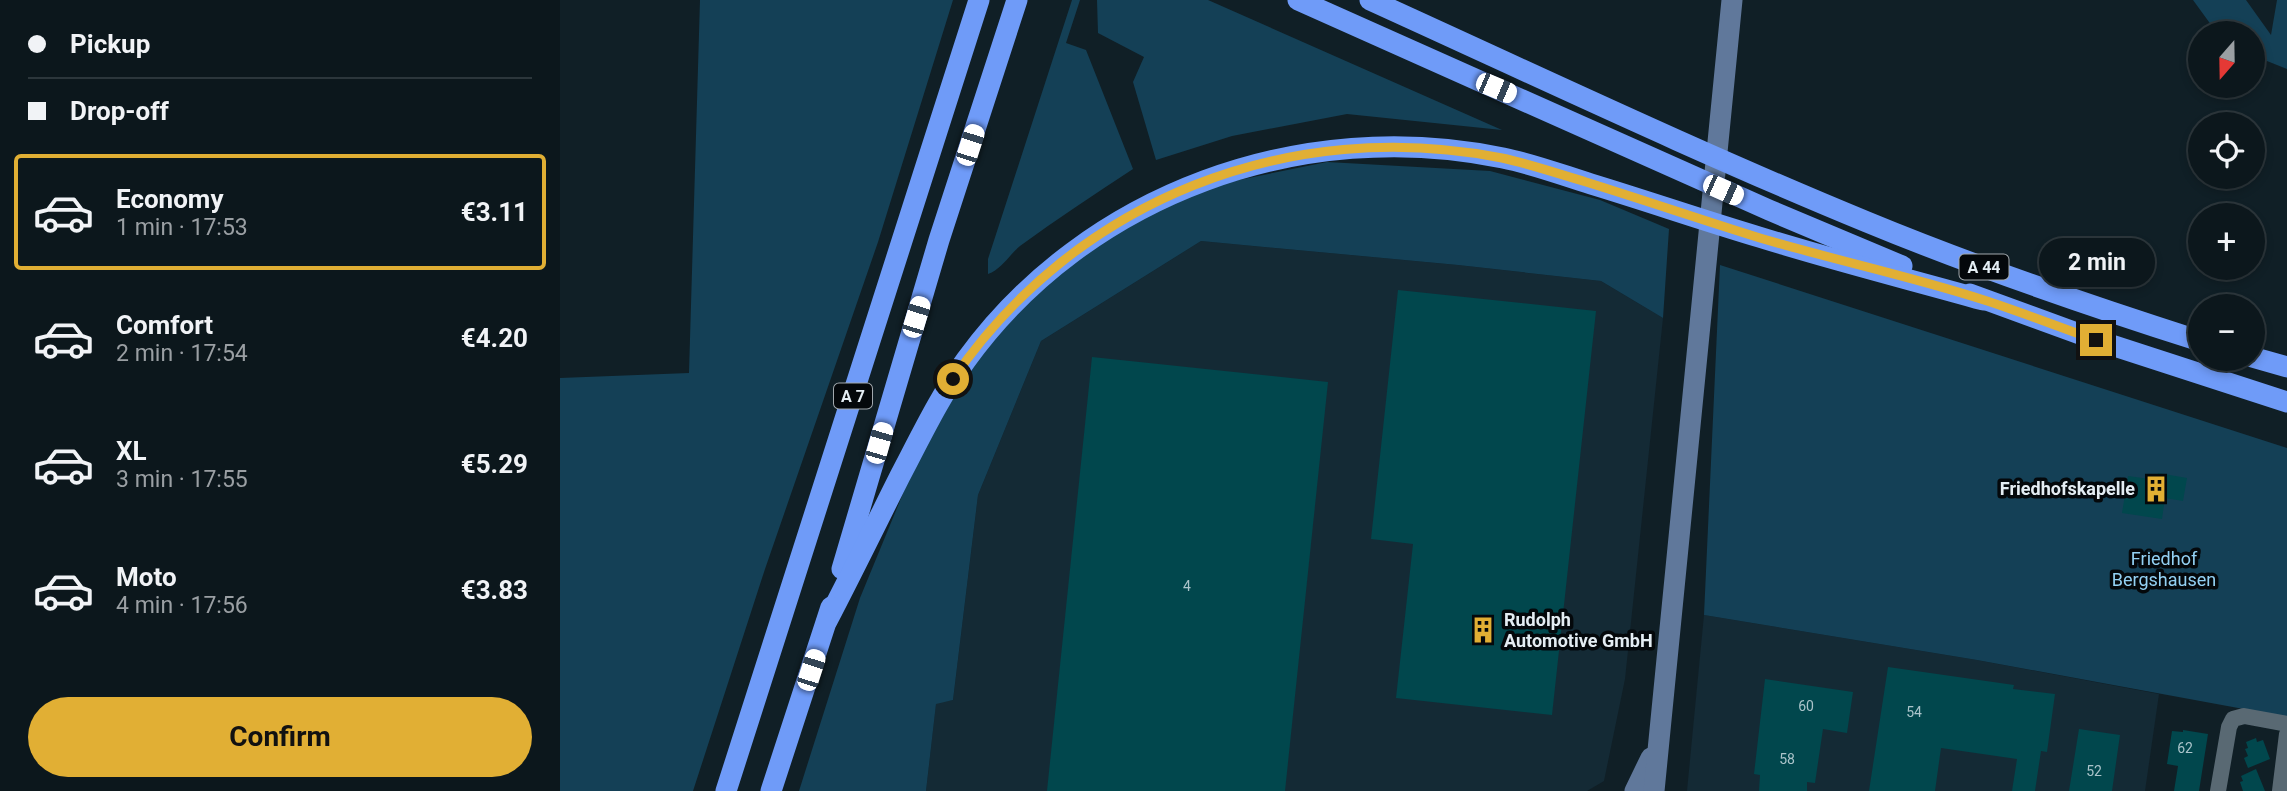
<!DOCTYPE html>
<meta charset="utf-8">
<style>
:root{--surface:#0c171c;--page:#152025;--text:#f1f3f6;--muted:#9a9fa3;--line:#2c363b;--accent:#e1af34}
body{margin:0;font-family:Roboto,sans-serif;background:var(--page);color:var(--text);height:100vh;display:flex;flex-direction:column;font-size:26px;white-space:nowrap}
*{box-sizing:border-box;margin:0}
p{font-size:23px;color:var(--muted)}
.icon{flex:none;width:38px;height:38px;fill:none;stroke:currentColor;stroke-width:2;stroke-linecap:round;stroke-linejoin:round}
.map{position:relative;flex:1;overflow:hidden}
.panel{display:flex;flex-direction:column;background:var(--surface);width:560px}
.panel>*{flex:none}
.guide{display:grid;align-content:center;height:154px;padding:0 28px;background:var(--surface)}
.needle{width:46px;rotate:200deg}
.tools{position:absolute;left:1628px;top:21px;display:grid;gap:14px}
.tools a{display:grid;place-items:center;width:77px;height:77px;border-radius:50%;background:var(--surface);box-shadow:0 4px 10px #0003,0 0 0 2px var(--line);font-size:35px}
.end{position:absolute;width:32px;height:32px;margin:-16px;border:9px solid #e1af34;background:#111;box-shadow:0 0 0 4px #111}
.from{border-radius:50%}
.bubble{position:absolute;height:49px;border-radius:24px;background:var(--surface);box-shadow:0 4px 10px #0003,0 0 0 2px var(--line);font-size:23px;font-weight:700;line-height:49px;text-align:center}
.car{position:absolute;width:21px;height:42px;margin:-21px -10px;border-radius:9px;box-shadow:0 0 5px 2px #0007;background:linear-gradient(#fff 24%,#345 0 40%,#fff 0 76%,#345 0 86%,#fff 0)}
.guide b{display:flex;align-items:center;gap:24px;height:66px;font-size:26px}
.guide b+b{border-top:2px solid var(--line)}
.guide i{width:18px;height:18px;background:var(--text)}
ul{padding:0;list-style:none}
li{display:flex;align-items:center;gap:21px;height:116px;margin:0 14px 10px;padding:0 14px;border:4px solid transparent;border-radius:7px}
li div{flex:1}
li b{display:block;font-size:26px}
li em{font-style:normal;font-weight:700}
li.on{border-color:var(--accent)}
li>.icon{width:63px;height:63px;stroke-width:1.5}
.button{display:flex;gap:14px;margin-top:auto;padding:14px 28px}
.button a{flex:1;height:80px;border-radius:42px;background:var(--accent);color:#111;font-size:28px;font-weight:700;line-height:80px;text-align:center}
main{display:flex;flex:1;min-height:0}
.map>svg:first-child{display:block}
.built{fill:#142a35}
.green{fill:#144056}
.building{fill:#01474d}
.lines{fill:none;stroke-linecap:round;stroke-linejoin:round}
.minor{stroke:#596973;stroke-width:16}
.secondary{stroke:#60789b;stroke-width:21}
.motorway{stroke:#6f9bf8;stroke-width:21}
.route{stroke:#e1af34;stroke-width:9}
.labels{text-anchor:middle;stroke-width:7;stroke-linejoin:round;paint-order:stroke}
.number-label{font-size:14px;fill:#abc4ca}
.shield{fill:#04080b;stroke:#a1a8ad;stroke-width:2}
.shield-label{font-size:16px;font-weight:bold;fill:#e4edf3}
.poi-label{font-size:18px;font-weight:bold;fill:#e4edf3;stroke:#04080b;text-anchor:end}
.park-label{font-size:18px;fill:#93d1f3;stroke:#04080b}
</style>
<main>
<section class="panel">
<div class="guide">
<b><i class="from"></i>Pickup</b>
<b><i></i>Drop-off</b>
</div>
<ul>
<li class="on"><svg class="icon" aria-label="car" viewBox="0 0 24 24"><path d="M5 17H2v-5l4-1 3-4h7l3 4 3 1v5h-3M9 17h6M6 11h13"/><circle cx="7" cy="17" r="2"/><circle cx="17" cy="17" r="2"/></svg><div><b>Economy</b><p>1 min · 17:53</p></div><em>€3.11</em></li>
<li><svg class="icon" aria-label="car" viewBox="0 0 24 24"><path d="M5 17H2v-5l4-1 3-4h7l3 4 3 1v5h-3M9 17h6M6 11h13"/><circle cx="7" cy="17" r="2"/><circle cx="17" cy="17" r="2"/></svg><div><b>Comfort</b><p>2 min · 17:54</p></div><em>€4.20</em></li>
<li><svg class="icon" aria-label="car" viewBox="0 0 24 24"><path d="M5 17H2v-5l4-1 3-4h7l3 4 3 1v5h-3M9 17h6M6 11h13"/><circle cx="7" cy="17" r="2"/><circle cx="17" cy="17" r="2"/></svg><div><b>XL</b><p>3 min · 17:55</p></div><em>€5.29</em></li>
<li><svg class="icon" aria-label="car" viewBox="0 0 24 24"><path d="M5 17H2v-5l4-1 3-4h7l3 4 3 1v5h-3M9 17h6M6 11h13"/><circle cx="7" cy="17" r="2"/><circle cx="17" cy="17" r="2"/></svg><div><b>Moto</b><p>4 min · 17:56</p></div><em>€3.83</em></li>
</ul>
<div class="button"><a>Confirm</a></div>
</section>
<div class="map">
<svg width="1727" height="791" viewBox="0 0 1727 791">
<rect width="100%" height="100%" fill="#101f26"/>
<!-- built -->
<g class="built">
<path d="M641 241 898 265 1041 281 1103 318 1065 679 1044 781 1027 791H366L376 703 393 700 418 495 481 341Z"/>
<path d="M1144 615 1417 660 1599 694 1585 791H1127Z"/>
</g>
<!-- green -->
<g class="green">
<path d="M140 0H393L318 242 205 569 133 791H0V378L129 373Z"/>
<path d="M512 0H520L506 43 526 50 573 169C535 194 497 219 460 246 449 255 442 269 428 274V259Z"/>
<path d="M537 0H648L942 130 787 114 672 136 596 160 573 82 584 57 538 33Z"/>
<path d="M1633 0H1686L1711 35 1717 0H1727V69L1692 55V33H1657Z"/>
<path d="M767 162 930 171 1040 200 1109 229 1103 318 1041 281 898 265 641 241 481 341 418 495 393 700 376 704 366 791H239L300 598 365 440 428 343 478 289 573 218 664 183Z"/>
<path d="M1160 265 1727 448V717L1417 660 1144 615Z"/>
</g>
<!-- building -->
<g class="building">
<path d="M838 290 1036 311 992 715 836 698 853 544 811 539Z"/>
<path d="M532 357 768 382 725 791H487Z"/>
<path d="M1598 473 1627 478 1623 501 1605 498 1602 519 1562 513 1568 476 1597 480Z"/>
<path d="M1328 667 1454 685 1453 689 1495 694 1487 752 1481 751 1475 791H1452L1457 759 1381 748 1375 791H1309Z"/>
<path d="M1205 679 1293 692 1287 733 1263 729 1255 783 1247 782V791H1199L1200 775 1194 774Z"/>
<path d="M1519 729 1560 735 1552 791H1509Z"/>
<path d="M1623 730 1648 734 1639 791H1614L1618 766 1607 764 1612 731 1623 732Z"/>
<path d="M1696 738 1697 742 1703 740 1710 759 1688 768 1684 758 1688 756 1685 749 1688 748 1686 742Z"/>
<path d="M1696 769 1705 791H1683L1680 782 1683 781 1681 776Z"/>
</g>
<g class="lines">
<!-- minor -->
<g class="minor">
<path d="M1658 791 1669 727 1673 719 1684 716 1727 724"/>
<path d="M1720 791 1727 734"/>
</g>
<!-- secondary -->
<g class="secondary">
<path d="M1075 791 1091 758"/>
<path d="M1094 791 1172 0"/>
</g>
<!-- motorway -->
<g class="motorway">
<path d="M738 0 1209 210 1342 266"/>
<path d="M810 0C975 75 1139 153 1307 222 1416 267 1527 305 1640 341"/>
<path d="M1410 294 1536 340 1727 402"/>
<path d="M1692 357 1727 367"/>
<path d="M282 569 379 240 457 0"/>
<path d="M267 621C292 573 316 524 340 476 361 436 380 396 406 360 527 193 743 116 943 158 973 164 1002 175 1031 184 1087 201 1142 220 1199 237 1273 260 1348 279 1423 300"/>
<path d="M166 791 419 0"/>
<path d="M211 791 271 607"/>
</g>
</g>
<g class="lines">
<!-- route -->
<path class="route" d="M393 379C516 199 729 116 942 158 970 164 999 174 1026 182 1084 200 1142 220 1200 238 1274 260 1350 276 1424 300 1461 312 1499 327 1536 340"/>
</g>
<!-- icons -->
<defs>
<g id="building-bare" transform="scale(2.1)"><path d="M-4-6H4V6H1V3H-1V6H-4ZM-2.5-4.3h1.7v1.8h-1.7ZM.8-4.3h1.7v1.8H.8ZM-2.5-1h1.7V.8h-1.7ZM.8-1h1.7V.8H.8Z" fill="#e1af34" stroke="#04080b" stroke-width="2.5" paint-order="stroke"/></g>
</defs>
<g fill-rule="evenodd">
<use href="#building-bare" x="1596" y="489"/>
<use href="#building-bare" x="923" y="630"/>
</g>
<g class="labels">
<!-- number labels -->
<g class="number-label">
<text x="627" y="591">4</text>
<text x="1246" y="711">60</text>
<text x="1354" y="717">54</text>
<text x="1625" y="753">62</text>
<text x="1227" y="764">58</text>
<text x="1534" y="776">52</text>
</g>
<!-- shield labels -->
<g class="shield">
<rect x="1399.5" y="254.5" width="49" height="25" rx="5"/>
<rect x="274" y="383.5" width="38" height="25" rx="5"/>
</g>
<g class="shield-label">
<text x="1424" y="273">A 44</text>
<text x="293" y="402">A 7</text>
</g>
<!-- poi labels -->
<g class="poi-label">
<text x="1575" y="495">Friedhofskapelle</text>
<text x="944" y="626" text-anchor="start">Rudolph<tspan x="944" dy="21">Automotive GmbH</tspan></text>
</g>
<!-- park labels -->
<g class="park-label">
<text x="1604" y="565">Friedhof<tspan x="1604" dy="21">Bergshausen</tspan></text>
</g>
</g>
</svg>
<div class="tools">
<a><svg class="needle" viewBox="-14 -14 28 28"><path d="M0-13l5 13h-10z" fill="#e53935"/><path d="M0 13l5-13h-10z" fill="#9a9fa3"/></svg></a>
<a><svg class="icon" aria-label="locate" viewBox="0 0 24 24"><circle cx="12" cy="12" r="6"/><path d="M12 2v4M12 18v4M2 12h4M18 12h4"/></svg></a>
<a>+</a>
<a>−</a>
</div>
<i class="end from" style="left:393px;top:379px"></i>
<i class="end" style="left:1536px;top:340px"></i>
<div class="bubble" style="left:1479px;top:238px;width:116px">2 min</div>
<i class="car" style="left:936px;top:88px;rotate:113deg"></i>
<i class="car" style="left:410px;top:145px;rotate:18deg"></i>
<i class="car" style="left:1163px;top:190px;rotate:114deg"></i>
<i class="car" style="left:356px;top:317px;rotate:17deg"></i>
<i class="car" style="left:319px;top:443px;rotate:16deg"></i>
<i class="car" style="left:251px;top:670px;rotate:18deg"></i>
</div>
</main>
